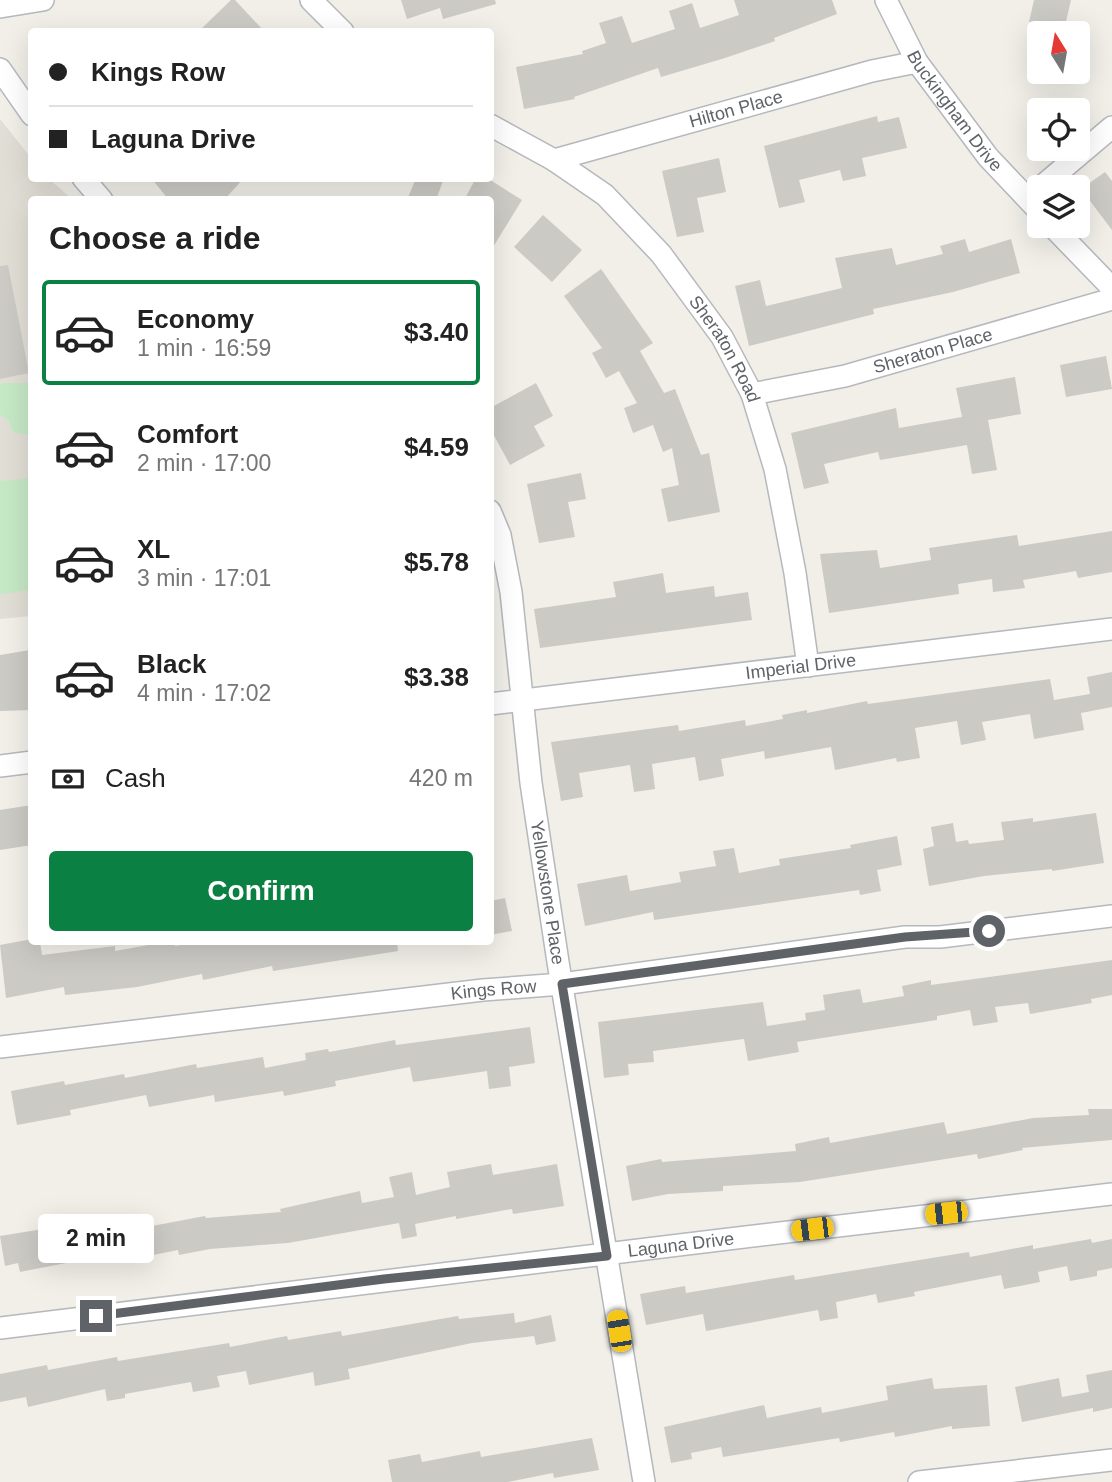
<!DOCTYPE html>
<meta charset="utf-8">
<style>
:root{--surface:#fff;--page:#f6f6f6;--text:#222;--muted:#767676;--line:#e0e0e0;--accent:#0b8043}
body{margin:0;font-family:Arial,sans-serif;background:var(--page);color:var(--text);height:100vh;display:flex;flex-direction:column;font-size:26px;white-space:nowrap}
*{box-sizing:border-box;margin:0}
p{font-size:23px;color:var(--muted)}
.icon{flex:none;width:38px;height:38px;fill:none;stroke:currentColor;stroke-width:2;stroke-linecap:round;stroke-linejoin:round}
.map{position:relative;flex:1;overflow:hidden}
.side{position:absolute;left:28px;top:196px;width:466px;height:749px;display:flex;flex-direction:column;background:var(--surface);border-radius:7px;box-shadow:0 7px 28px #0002}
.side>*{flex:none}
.hud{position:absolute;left:28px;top:28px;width:466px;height:154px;border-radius:7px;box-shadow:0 7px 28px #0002;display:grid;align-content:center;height:154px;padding:0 21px;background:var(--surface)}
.needle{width:46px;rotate:349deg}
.fabs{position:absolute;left:1027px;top:21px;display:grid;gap:14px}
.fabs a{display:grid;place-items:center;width:63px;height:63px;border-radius:7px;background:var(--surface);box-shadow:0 7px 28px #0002;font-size:35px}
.end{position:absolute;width:32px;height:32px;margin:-16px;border:9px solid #5f6368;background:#fff;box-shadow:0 0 0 4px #fff}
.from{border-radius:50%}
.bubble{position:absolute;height:49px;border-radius:7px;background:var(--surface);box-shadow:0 7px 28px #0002;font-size:23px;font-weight:700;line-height:49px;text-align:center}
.car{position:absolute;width:21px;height:42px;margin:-21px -10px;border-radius:9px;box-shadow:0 0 5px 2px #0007;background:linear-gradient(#f5c518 24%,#345 0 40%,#f5c518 0 76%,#345 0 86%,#f5c518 0)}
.hud b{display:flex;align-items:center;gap:24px;height:66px;font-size:26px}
.hud b+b{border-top:2px solid var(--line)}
.hud i{width:18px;height:18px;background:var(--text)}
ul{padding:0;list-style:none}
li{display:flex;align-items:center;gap:21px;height:105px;margin:0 14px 10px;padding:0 7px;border:4px solid transparent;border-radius:7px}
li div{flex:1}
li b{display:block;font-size:26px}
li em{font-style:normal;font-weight:700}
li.current{border-color:var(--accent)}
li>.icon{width:63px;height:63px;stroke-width:1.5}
h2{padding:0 21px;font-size:32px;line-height:84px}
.pay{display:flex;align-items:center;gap:18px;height:77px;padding:0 21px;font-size:26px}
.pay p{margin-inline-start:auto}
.cta{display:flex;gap:14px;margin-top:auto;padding:14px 21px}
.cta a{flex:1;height:80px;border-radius:7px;background:var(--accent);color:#fff;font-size:28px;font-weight:700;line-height:80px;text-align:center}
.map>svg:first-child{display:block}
.education{fill:#e1ded6}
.green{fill:#c5e8c5}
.building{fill:#cccac5}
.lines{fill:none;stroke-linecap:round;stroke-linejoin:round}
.street-casing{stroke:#b5b8bc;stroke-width:24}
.street{stroke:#fff;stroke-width:21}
.route{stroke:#5f6368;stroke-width:9}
.labels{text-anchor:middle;stroke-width:7;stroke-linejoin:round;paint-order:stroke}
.street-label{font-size:18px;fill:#5f6368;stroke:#fff}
</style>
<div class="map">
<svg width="1112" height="1482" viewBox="0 0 1112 1482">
<rect width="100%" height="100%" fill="#f1efe8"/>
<!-- education -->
<path class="education" d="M0 119 31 158 32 178 49 179 72 199 32 200 31 616 0 619Z"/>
<!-- green -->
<g class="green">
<path d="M3 383H31V436L13 432 9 421 0 414V385Z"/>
<path d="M31 478V590L0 594V481Z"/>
</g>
<!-- building -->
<g class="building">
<path d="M231 0H235L265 32H198Z"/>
<path d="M401 0H495L496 4 443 19 440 8 407 19Z"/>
<path d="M734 0H832L837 14 774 38 775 41 725 58 661 77 658 68 574 97 575 99 524 109 516 67 583 54 582 51 606 43 599 23 622 16 632 43 675 29 669 11 692 3 700 28 739 15Z"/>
<path d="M1034 0H1071L1064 30 1029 22Z"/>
<path d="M877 116 878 122 899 117 907 148 862 158 866 176 843 181 840 170 799 180 805 202 779 208 764 146Z"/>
<path d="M719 158 726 192 697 198 704 232 677 237 662 171Z"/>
<path d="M1105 172 1112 181V230L1081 189Z"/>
<path d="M151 178H244L224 200H169Z"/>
<path d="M416 178H444L436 200H407Z"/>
<path d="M476 178H487L522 200 490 252V200H464Z"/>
<path d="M543 215 582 250 552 282 514 247Z"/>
<path d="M965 239 969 252 1011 239 1020 273 953 292 873 309 874 314 749 346 735 286 760 280 766 306 842 288 835 258 892 248 896 265 943 254 940 246Z"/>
<path d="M8 265 29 373 0 379V266Z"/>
<path d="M601 269 653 343 640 351 664 393 675 389 701 455 709 453 720 512 668 522 661 489 679 485 672 448 663 452 653 425 633 433 624 408 637 403 619 371 606 378 592 353 602 348 564 296Z"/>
<path d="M1106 356 1112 389 1066 397 1060 365Z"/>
<path d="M1015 377 1021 414 988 420 997 470 972 474 967 445 880 460 878 452 824 464 829 483 804 489 791 433 896 408 899 428 962 417 956 388Z"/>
<path d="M536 383 553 416 534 426 545 446 510 465 490 428V408Z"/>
<path d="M581 473 586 499 568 502 575 537 539 543 527 484Z"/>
<path d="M1112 531V572L1078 578 1076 571 1023 580 1025 588 993 592 992 579 958 584 959 594 829 613 820 554 877 550 880 568 931 560 929 548 976 541 1017 535 1019 546Z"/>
<path d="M663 573 666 593 714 586 715 597 748 592 752 620 540 648 534 609 616 597 613 582Z"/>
<path d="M30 650 32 710 0 711V655Z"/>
<path d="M1112 672V707L1081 713 1084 730 1034 739 1030 714 982 722 986 740 961 745 957 721 915 728 920 758 897 762 896 758 835 770 831 747 765 759 764 751 721 759 724 776 699 781 695 757 652 764 655 789 634 792 630 765 579 773 583 797 561 801 551 742 678 725 679 731 745 720 746 726 783 719 782 715 807 710V713L867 701 868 704 1050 679 1054 700 1090 694 1087 677Z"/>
<path d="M32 805V845L0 850V810Z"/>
<path d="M1096 813 1104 863 1052 871V869L984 876 929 886 923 849 934 846 931 827 953 823 956 842 968 840 969 844 1004 840 1001 822 1033 818V822Z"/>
<path d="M897 836 902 865 877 870 881 891 860 895 859 890 654 920 653 912 585 926 577 884 627 875 630 891 681 882 679 872 716 866 713 851 734 848 739 873 780 865 779 859 851 848 850 845Z"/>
<path d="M505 898 512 931 490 935V901Z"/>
<path d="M32 939 40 942 42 955 115 946V951L165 942H174L175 946 199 942H397L398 951 273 971 272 966 203 980 202 974 137 987 65 995 64 987 6 998 0 945Z"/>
<path d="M1112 960V995L1091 999 1092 1003 1030 1014 1028 1003 995 1007 998 1022 973 1026 970 1010 937 1016V1020L797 1042 799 1052 748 1061 744 1039 653 1051 654 1062 628 1064 629 1075 604 1078 598 1022 763 1002 767 1026 806 1020 805 1013 825 1010 823 995 860 989 863 1003 904 996 902 986 931 980V985Z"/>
<path d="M530 1027 535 1063 509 1067 511 1086 489 1089 487 1071 413 1082 410 1067 335 1081 336 1086 284 1096 283 1091 215 1102 214 1095 149 1107 146 1095 70 1110 71 1115 17 1125 11 1091 64 1081 65 1085 124 1074 125 1078 196 1064 197 1068 263 1057 265 1068 306 1060 305 1053 328 1049 329 1052 395 1040 396 1045Z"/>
<path d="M1088 1109H1112V1140L1022 1148 1023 1150 978 1159 977 1154 800 1182 723 1186V1191L668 1194 632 1201 626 1166 661 1159 662 1162 796 1151 795 1144 829 1137 830 1143 944 1122 947 1134 1033 1118 1089 1115Z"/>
<path d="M491 1164 493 1175 557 1164 564 1206 513 1214 512 1209 456 1219V1216L415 1224 417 1236 402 1239 399 1223 288 1243 210 1249 179 1255 178 1250 113 1263 112 1254 20 1272 18 1263 5 1266 0 1236 43 1229 44 1235 95 1226 97 1236 135 1229 134 1221 150 1218 152 1226 205 1216 206 1218 281 1212 280 1209 360 1191 362 1203 394 1197 389 1177 412 1172 416 1195 450 1187 447 1172Z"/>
<path d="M1091 1239 1092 1243 1112 1239V1268L1097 1271V1276L1070 1281 1067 1266 1038 1272 1040 1282 1004 1289 1001 1275 914 1292 915 1296 878 1303 876 1294 836 1302 838 1318 820 1321 818 1310 706 1331 703 1314 646 1325 640 1294 685 1286 686 1293 794 1275 795 1280 969 1252 970 1257 1033 1245V1249Z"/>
<path d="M514 1313 515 1323 551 1315 556 1341 536 1345 534 1336 472 1343 348 1369 350 1379 315 1386 313 1372 249 1385 246 1371 217 1376 220 1387 193 1392 191 1382 125 1394V1398L107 1401 105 1389 28 1407 26 1397 0 1402V1374L47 1365 48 1370 117 1357 118 1361 229 1343 230 1347 287 1336 288 1340 341 1331 342 1336 458 1316 459 1319Z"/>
<path d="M1112 1370V1408L1093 1412V1408L1022 1422 1015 1387 1059 1378 1062 1397 1089 1392 1086 1375Z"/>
<path d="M932 1378 934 1389 987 1385 990 1426 952 1429V1426L895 1437 894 1432 840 1442 839 1438 723 1457 721 1447 691 1453 692 1459 671 1463 664 1427 764 1405 767 1418 821 1407 822 1413 888 1400 886 1386Z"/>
<path d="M592 1438 599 1470 554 1478 553 1473 508 1482H392L388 1460 420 1454 422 1462 480 1451 481 1457Z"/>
</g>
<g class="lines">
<!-- street casing -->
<g class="street-casing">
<g id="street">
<path d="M311 0 343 32"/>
<path id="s1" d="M886 0 917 62 988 157 1040 212"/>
<path d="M0 7 43 0"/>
<path d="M0 69 32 115"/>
<path id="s2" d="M490 125 554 160 605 195 661 254 722 337 752 394 775 469 795 573 808 666"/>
<path id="s3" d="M554 160 872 71 917 62"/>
<path d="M83 178 102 200"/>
<path d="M1041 187 1112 127"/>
<path d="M1052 226 1112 288"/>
<path id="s4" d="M752 394 845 376 1112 299"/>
<path id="s5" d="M490 511 500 535 511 592 531 783 558 962 644 1482"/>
<path id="s6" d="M490 704 1112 629"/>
<path d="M0 766 32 762"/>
<path id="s7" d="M0 1047 483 990 562 984 905 937H940L1112 916"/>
<path id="s8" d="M0 1328C371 1283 741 1236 1112 1194"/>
<path d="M919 1482 1112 1460"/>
</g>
</g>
<!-- street -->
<use href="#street" class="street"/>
</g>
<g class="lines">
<!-- route -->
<path class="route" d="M96 1316 384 1279 607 1256 562 984 905 937 989 931"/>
</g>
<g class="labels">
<!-- street labels -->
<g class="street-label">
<text dy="6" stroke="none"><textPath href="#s3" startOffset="189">Hilton Place</textPath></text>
<text dy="6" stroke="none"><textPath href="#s1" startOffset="131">Buckingham Drive</textPath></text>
<text dy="6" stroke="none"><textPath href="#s2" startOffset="331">Sheraton Road</textPath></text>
<text dy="6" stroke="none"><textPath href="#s4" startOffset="186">Sheraton Place</textPath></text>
<text dy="6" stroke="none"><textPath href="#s6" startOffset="313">Imperial Drive</textPath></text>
<text dy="6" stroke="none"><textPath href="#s5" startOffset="387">Yellowstone Place</textPath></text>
<text dy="6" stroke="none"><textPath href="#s7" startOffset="497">Kings Row</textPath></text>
<text dy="6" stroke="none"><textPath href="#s8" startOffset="686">Laguna Drive</textPath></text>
</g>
</g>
</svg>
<div class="fabs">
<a><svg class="needle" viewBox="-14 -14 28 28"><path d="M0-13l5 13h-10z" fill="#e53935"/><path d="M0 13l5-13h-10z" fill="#767676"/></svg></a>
<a><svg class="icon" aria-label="locate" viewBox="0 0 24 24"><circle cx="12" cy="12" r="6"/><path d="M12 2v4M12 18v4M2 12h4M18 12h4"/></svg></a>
<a><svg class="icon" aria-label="layers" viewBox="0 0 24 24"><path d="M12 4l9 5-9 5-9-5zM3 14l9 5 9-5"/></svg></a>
</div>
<i class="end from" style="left:989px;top:931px"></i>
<i class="end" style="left:96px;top:1316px"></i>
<div class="bubble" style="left:38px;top:1214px;width:116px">2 min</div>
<i class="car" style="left:946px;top:1213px;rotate:264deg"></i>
<i class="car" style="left:812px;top:1229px;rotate:263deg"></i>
<i class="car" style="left:619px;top:1331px;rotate:351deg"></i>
<div class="hud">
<b><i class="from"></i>Kings Row</b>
<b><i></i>Laguna Drive</b>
</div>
<section class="side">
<h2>Choose a ride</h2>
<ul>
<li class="current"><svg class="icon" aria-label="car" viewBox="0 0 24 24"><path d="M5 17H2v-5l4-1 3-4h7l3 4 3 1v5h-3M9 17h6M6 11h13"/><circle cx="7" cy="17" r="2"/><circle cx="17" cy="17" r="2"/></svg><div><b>Economy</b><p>1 min · 16:59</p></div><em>$3.40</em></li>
<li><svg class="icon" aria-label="car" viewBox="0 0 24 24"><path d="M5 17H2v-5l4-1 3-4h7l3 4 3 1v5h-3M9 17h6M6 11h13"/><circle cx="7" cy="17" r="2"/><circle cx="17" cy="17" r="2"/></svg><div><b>Comfort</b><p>2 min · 17:00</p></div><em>$4.59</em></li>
<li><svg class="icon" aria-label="car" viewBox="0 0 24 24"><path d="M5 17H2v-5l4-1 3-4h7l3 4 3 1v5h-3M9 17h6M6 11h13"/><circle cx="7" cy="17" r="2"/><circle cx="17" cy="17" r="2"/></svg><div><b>XL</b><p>3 min · 17:01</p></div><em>$5.78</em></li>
<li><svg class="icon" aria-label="car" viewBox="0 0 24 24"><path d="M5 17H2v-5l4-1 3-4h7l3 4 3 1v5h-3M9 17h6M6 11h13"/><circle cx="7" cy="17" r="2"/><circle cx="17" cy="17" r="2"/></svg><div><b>Black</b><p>4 min · 17:02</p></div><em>$3.38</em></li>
</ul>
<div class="pay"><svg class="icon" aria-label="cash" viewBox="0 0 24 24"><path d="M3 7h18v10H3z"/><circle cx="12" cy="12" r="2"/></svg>Cash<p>420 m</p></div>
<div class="cta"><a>Confirm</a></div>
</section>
</div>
